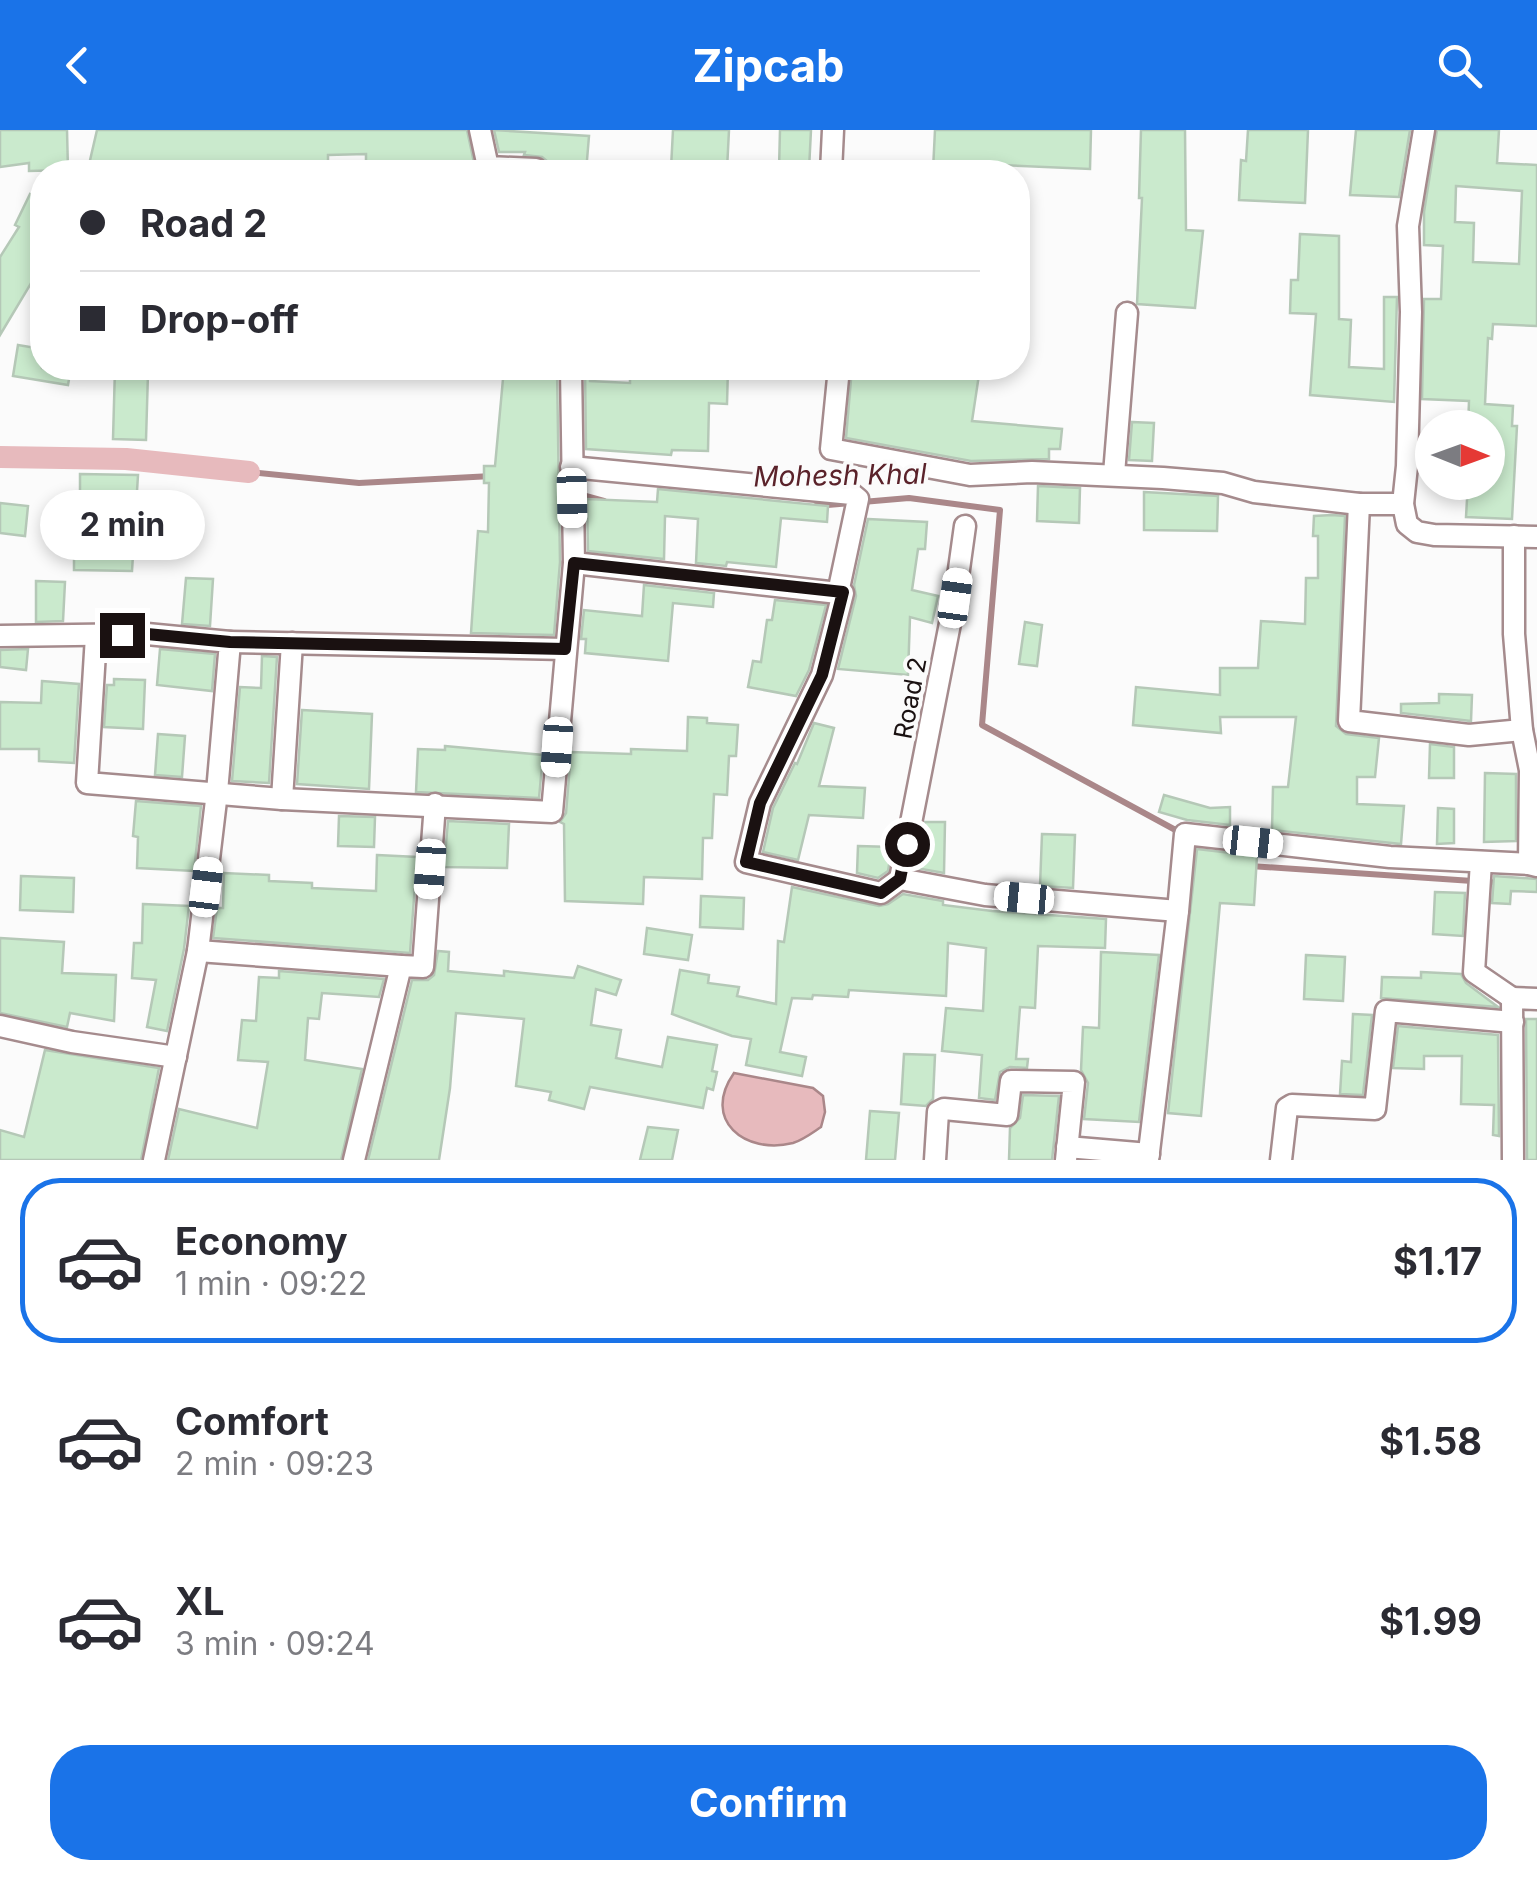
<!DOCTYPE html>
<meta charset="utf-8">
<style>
:root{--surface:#fff;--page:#f7f7f7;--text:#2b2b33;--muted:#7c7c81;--line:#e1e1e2;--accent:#1a73e8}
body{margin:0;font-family:Inter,sans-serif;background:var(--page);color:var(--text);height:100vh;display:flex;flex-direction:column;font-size:38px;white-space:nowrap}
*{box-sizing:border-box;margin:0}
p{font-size:32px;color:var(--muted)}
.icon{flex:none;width:55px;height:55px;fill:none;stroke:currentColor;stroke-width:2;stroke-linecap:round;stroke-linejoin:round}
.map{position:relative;height:1030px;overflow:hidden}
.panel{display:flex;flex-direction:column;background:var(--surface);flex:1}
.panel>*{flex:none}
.guide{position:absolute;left:30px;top:30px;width:1000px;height:220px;border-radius:40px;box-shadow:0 5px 15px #0003;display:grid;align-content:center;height:220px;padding:0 50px;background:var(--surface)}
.needle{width:65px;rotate:91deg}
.fabs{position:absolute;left:1415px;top:280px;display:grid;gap:20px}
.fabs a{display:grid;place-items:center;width:90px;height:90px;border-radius:50%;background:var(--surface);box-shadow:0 5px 15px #0003;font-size:50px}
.end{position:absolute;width:45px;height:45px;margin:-22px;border:12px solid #1a1111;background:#fff;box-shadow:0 0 0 5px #fff}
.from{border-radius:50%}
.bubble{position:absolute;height:70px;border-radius:35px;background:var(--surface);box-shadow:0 5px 15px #0003;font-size:32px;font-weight:700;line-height:70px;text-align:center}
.car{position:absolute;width:30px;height:60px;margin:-30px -15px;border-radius:12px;box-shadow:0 0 8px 2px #0007;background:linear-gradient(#fff 24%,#345 0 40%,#fff 0 76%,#345 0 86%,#fff 0)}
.guide b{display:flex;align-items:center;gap:35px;height:95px;font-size:38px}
.guide b+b{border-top:2px solid var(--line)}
.guide i{width:25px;height:25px;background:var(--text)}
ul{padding:18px 0 0;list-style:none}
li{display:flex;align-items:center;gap:30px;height:165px;margin:0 20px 15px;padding:0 30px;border:5px solid transparent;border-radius:40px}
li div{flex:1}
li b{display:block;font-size:38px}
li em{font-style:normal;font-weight:700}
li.current{border-color:var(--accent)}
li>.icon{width:90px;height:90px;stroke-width:1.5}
.button{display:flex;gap:20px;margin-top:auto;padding:20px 50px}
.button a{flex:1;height:115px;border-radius:40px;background:var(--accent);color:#fff;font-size:40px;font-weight:700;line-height:115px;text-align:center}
header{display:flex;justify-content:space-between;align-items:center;height:130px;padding:0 50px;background:var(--accent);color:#fff;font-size:45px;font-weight:700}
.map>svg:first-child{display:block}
.water{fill:#e7babd;stroke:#aa8789;stroke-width:2.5}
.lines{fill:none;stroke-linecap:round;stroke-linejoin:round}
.stream{stroke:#aa8789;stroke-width:6}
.canal{stroke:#e7babd;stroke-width:22}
.building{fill:#caeacd;stroke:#b5c8b7;stroke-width:2.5;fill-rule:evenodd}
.minor-casing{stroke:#a58b8d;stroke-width:25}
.minor{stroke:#fff;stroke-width:20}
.route{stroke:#1a1111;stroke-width:12}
.labels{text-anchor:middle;stroke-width:8;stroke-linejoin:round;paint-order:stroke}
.street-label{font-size:25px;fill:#1a1111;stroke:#fbfbfb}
.water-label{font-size:28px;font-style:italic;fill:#5a222a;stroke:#fbfbfb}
</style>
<header><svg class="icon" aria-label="back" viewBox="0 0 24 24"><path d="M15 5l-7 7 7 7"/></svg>Zipcab<svg class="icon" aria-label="search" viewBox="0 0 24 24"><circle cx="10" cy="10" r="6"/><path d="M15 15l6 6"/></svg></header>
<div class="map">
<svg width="1537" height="1030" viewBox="0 0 1537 1030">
<rect width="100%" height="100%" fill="#fbfbfb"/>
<!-- water -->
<path class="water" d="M734 943 813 958 823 966 825 982 821 997C812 1003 803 1010 793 1013 745 1025 701 990 734 943Z"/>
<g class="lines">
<!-- stream -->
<g class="stream">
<path d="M249 342 359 353 492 346"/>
<path d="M553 357 604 371"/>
<path d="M816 376 909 368 1000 380 982 595 1181 703"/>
<path d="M1250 736 1502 753"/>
</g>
<!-- canal -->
<path class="canal" d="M0 327 126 329 249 342"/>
</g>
<!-- building -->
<g class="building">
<path d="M0 0H67L68 40 29 41V33L0 37Z"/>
<path d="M97 0H467L476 42H366V24L328 25V42H260L261 34 209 33 208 42H93V39H88Z"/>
<path d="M494 0 589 6 586 42H549L548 32 542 27 524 25 525 22H499Z"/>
<path d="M673 0H729L727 40 671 38Z"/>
<path d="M780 0H811L809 40 779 39Z"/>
<path d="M935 0H1091L1090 39 1001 35 1000 42 933 40Z"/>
<path d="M1141 0H1185L1186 100 1203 101 1195 178 1137 174 1142 68H1139Z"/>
<path d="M1248 0H1308L1305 73 1239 70 1241 30 1246 31Z"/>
<path d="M1356 0H1410L1399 67 1350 65Z"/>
<path d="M1437 0H1499L1497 33 1537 35V196L1493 194 1492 209 1488 208 1485 274 1513 276 1512 296H1517L1512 389 1466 387 1468 352H1488V298H1468L1469 271 1422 269 1424 169H1441L1443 116 1424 115V82ZM1456 56 1522 61 1519 134 1473 132 1474 93 1455 92Z"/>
<path d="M30 64 42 71V135L0 205V127L19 97 15 95Z"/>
<path d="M1300 104 1339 106V189L1351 190 1349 237 1384 239V167H1397L1394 272 1310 265 1316 184 1290 183 1291 150H1298Z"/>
<path d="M18 215 42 219V238H71L68 255 13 246Z"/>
<path d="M115 238H131V241L148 243 146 310 113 309Z"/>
<path d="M504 238H557L560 432 554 505 471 503 478 401 488 402 489 353H484V336H495Z"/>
<path d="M585 238H590V251L630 253V238H728L727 274 709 273 708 321 672 320 671 325 586 319Z"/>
<path d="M852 238H980L972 291 1062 299 1060 319H1049V329L971 331 846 308Z"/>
<path d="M1132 292 1154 293 1152 331 1129 330Z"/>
<path d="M80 344 138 345 132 441 74 440V414H80Z"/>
<path d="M1038 356 1080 358 1079 393 1037 391Z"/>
<path d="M658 359 828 376 827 392 781 388 776 437 727 432 726 436 696 433 698 389 665 386 664 429 588 421 587 369 657 372Z"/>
<path d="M1144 362 1218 366 1217 401 1144 400Z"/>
<path d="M0 373 28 376 25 406 0 403Z"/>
<path d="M1332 385 1345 386 1336 596 1346 604 1379 608 1375 647H1357V674L1404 676 1401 714 1272 700 1273 657H1288L1296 587H1220L1221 603 1133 595 1136 557 1220 565V538H1258L1261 491 1305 494 1306 448H1318V406H1313L1314 386Z"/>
<path d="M868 389 927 392 925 419H918L912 460 938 466 932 493 910 487 908 545 838 539 856 466 854 455Z"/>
<path d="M186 448 213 449 210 496 182 494Z"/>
<path d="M36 451 65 452 63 491 36 492Z"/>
<path d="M644 455 714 463 713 477 673 473 668 531 585 523 586 509H581L584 480 642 486Z"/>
<path d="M775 470 826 475 809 540 796 566 748 557 753 531 761 532 767 490H772Z"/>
<path d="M1025 492 1042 495 1037 536 1019 534Z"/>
<path d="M28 519 26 540 0 537V520Z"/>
<path d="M160 519 215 524 212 561 157 555Z"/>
<path d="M262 526 277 527 269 653 232 651 240 557 261 558Z"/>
<path d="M114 549 145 550 143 599 104 597 107 555H114Z"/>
<path d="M42 551 79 554 74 633 39 631V619H0V572L41 573Z"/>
<path d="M1439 564 1472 565 1471 591 1401 583V574L1439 573Z"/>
<path d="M302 580 372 584 369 659 297 654Z"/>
<path d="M688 587 707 588V593L738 595 736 626H729L727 665 714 664 712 708H703L702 749 644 747 643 774 565 771 564 694 560 692 566 683 571 622 631 624V619L687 621Z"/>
<path d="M814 593 834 598 819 656 865 658 863 688 809 685 798 730 763 722 773 678 795 633 797 634Z"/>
<path d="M158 604 185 606 182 647 155 645Z"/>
<path d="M1430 614 1454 617V648H1429Z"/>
<path d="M445 616 543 625 539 668 416 662 418 619 445 620Z"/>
<path d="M1485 643 1516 644V711L1484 712Z"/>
<path d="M1164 665 1210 678 1230 677V695L1187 690 1159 682Z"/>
<path d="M136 671 201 676 194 741 137 738 138 707 133 706Z"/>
<path d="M1438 678 1454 679V713L1437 714Z"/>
<path d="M339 686 375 687 374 717 338 716Z"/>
<path d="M448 691 509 694 507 738 444 737Z"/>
<path d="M925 692H945L944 743 916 738Z"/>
<path d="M1042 704 1075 705 1073 758 1040 756Z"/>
<path d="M858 716 892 717 888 741 878 748 857 743Z"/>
<path d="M1197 719 1257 726 1254 775 1220 773 1201 986 1168 983Z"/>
<path d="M377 725 417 727 410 823 213 808 217 778H223L224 743 269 745V751L312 753V758L376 761Z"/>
<path d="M21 746 74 748 73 782 20 780Z"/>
<path d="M1494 746 1537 749V762L1511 761 1510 774 1492 773Z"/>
<path d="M792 757 879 776 888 774 903 764 943 771V775L992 781 1106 789 1105 818 1038 816 1035 878 1020 877 1016 929H1028L1027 938 1010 937 1000 942 995 970 979 968 982 925 942 921 946 878 983 881 986 818 948 813 946 866 849 860 848 867 813 865 812 869 792 868 780 922 806 927 802 946 746 935 751 909 732 906 672 884 680 840 709 845 708 853 739 857 737 866 776 874 778 811 784 812Z"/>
<path d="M1435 762 1465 763 1463 806 1433 804Z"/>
<path d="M701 766 744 768 743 799 700 797Z"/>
<path d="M143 774 189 776 184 819 167 901 147 897 156 850 132 848 134 813H142Z"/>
<path d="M647 798 692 805 688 830 644 824Z"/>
<path d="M0 808 64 812 62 843 116 845 114 891 70 883 67 897 0 883Z"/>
<path d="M438 821 449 822 448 841 458 842 504 846V841L574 848 578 836 621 850 616 865 596 859 591 895 621 900 616 928 662 937 668 907 717 915 712 941 717 942 713 960 707 958 703 978 590 957 584 979 549 970 551 962 516 956 524 889 456 883 450 958 439 1030H368L412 850H428L434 845Z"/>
<path d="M1101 822 1159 825 1139 992 1084 989 1088 953 1081 940 1083 897 1099 898Z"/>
<path d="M1306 825 1345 827 1343 871 1304 869Z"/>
<path d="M279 841 384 849 379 867 322 863 319 889 308 888 305 930 362 939 341 1030H168L179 979 257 998 268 932 238 930 242 890 256 891 259 847 279 848Z"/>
<path d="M1421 842 1461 844 1466 853 1498 877 1381 868 1382 847 1421 848Z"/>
<path d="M1353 884 1372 885 1363 965 1340 964 1342 931 1351 932Z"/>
<path d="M1526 889H1537V1030H1527Z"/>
<path d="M1398 896 1498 905 1499 1006 1493 1005 1494 975 1461 974 1462 926H1424V939L1393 938Z"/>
<path d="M45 920 159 938 141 1030H0V1000L24 1007Z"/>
<path d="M904 924 935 925 933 969 926 976 901 974Z"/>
<path d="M1023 965 1059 966 1052 1030H1009L1010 998 1020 988Z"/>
<path d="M870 981 899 983 895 1030H866Z"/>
<path d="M648 997 678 1000 672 1030H640Z"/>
</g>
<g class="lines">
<!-- minor casing -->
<g class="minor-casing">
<g id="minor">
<path d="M480 0 488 37 536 39 535 42"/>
<path d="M1424 0 1408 96 1411 182 1407 336 1403 374 1407 394 1417 402 1434 405 1537 407"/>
<path d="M831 42 833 0"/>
<path d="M839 238 831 319 970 345 1032 342 1163 348 1223 353 1254 362 1359 374H1403"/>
<path d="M571 337 852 364 858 369 838 463 574 433"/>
<path d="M1114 344 1127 183"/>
<path d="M1359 374 1349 591 1469 605 1522 600"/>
<path d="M1514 406V504L1522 600 1530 640 1529 734 1537 736"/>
<path d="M838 463H843L822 545 760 673 746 732 881 763 900 749 985 765 1178 781 1185 704 1390 727 1529 734"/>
<path d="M0 506 147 504 230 512 217 662 198 821 154 1030"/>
<path d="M96 506 87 653 282 669 552 682 574 433 571 238"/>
<path d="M230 512 565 519"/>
<path d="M282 669 292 513"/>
<path d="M1481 732 1474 842 1512 868"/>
<path d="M900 749 955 468 965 396"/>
<path d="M198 821 401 836"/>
<path d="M0 896 72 912 176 927"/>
<path d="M1067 1017 1149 1024"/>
<path d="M354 1030 401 836 423 837 435 674"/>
<path d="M935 1030 938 982 944 979 1007 985 1011 951 1074 952 1066 1030"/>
<path d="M1148 1030 1178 781"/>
<path d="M1281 1030 1287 978 1292 975 1375 979 1386 881 1513 892"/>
<path d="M1513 1030 1512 868 1537 869"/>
</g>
</g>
<!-- minor -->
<use href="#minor" class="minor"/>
</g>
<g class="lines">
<!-- route -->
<path class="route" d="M122 505 147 504 230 512 565 519 574 433 843 462 822 545 760 673 746 732 881 763 900 749 907 714"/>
</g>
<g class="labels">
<!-- street labels -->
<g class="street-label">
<text transform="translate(910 568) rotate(-79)" y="9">Road 2</text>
</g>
<!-- water labels -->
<g class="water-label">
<text transform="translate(840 345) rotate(-1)" y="10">Mohesh Khal</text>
</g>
</g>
</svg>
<div class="fabs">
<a><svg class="needle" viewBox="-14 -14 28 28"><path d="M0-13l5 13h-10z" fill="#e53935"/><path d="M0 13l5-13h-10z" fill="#7c7c81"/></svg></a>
</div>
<i class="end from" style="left:907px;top:714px"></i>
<i class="end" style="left:122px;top:505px"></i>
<div class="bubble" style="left:40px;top:360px;width:165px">2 min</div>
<i class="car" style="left:572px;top:368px;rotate:179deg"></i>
<i class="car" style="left:955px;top:468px;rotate:8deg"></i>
<i class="car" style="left:557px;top:617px;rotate:184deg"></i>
<i class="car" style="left:1253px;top:712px;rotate:96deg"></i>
<i class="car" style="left:430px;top:739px;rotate:184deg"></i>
<i class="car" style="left:206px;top:757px;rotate:7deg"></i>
<i class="car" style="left:1024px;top:768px;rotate:275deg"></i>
<div class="guide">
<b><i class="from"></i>Road 2</b>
<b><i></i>Drop-off</b>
</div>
</div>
<section class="panel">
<ul>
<li class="current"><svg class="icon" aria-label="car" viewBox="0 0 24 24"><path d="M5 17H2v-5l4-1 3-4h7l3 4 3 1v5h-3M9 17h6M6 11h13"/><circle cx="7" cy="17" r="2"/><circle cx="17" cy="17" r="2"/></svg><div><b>Economy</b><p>1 min · 09:22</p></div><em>$1.17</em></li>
<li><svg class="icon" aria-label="car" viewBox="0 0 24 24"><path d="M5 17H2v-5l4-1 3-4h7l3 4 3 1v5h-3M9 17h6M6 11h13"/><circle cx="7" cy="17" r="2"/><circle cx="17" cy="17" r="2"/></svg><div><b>Comfort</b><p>2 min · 09:23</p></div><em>$1.58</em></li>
<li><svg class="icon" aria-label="car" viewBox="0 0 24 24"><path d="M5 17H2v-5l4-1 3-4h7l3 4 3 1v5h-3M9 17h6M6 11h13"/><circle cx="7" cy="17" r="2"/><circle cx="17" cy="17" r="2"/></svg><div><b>XL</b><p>3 min · 09:24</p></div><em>$1.99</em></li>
</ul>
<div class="button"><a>Confirm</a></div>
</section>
